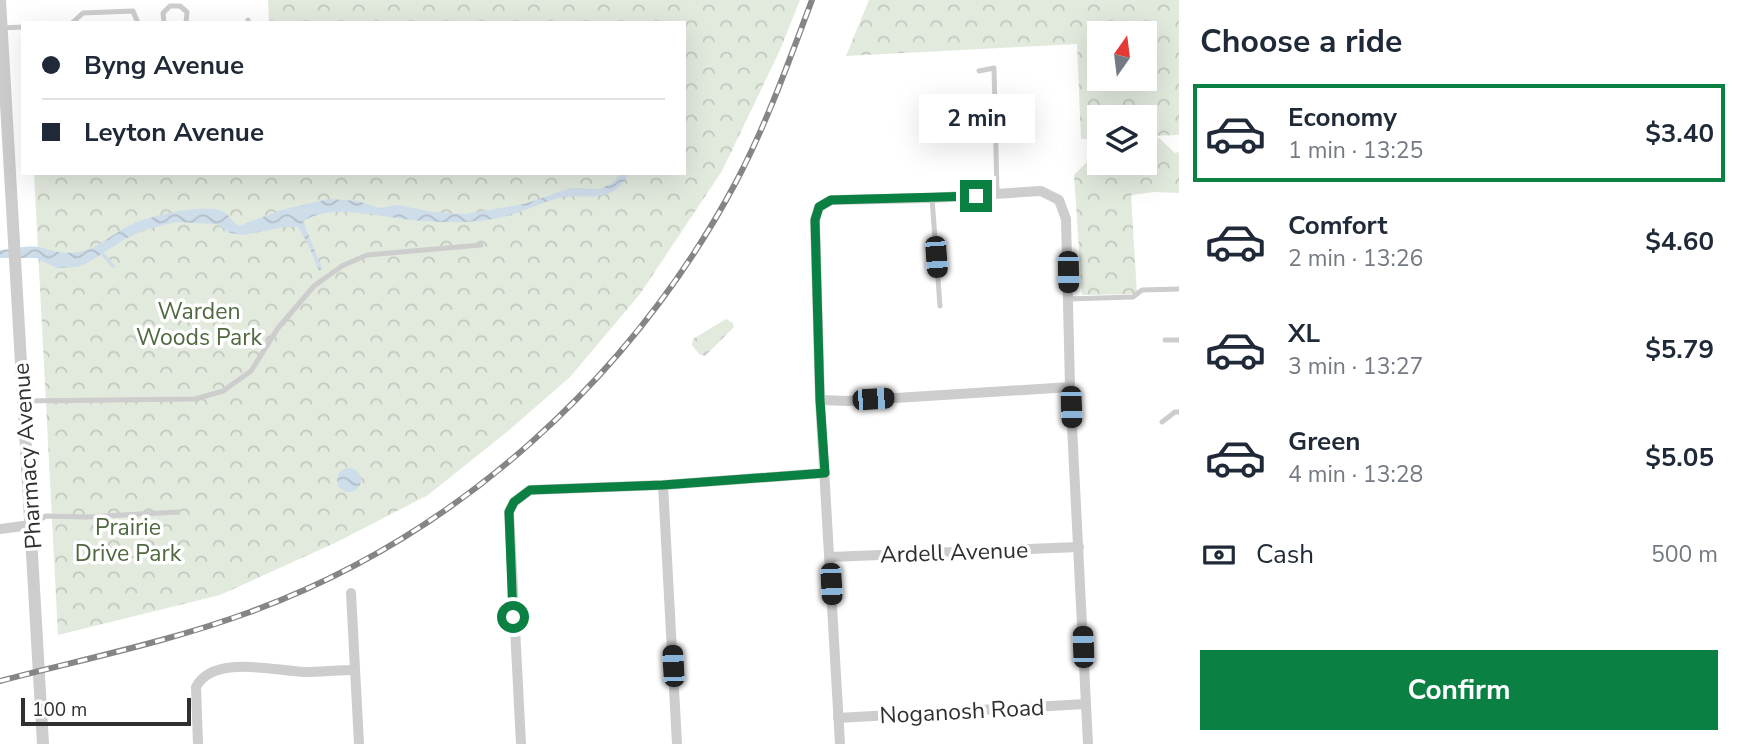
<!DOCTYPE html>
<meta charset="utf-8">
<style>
:root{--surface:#fff;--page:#f2f2f3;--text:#1f2937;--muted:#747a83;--line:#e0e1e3;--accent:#0b8043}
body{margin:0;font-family:"Nunito Sans",sans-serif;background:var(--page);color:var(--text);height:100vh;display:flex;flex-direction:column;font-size:26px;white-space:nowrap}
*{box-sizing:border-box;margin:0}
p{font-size:23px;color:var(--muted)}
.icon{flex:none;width:38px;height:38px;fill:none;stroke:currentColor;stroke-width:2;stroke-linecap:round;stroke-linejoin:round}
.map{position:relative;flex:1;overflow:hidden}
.drawer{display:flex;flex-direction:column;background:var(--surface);width:560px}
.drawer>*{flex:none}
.hud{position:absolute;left:21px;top:21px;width:665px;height:154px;border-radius:0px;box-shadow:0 7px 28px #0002;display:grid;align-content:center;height:154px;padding:0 21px;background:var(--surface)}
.needle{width:46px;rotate:14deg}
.tools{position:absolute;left:1087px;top:21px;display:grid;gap:14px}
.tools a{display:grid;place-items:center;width:70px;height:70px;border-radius:0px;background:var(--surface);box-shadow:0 7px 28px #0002;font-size:35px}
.scale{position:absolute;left:21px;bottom:18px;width:170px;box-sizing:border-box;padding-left:7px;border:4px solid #303030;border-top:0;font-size:19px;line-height:24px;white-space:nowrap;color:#303030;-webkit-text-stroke:5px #fff;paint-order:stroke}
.end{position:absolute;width:32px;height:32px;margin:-16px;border:9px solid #0b8043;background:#fff;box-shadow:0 0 0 4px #fff}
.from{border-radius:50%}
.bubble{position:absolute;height:49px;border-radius:0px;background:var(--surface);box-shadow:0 7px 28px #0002;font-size:23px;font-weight:700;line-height:49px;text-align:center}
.car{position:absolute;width:21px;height:42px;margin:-21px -10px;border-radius:9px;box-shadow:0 0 5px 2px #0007;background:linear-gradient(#222 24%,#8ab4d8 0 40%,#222 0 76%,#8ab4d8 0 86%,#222 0)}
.hud b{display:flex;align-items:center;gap:24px;height:66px;font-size:26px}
.hud b+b{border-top:2px solid var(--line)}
.hud i{width:18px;height:18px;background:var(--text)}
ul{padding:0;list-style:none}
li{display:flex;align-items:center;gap:21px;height:98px;margin:0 14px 10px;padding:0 7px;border:4px solid transparent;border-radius:0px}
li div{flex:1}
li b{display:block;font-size:26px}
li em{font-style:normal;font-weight:700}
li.current{border-color:var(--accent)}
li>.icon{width:63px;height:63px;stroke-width:1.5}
h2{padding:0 21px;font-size:32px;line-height:84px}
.pay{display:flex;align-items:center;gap:18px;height:77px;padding:0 21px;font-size:26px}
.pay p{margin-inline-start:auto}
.primary-button{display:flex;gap:14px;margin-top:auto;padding:14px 21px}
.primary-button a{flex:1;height:80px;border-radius:0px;background:var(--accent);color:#fff;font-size:28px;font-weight:700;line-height:80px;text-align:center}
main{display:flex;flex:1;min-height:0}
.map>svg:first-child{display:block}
.forest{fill:url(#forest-crowns);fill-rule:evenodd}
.water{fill:url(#water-waves)}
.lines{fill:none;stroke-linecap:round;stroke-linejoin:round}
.stream{stroke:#ceddea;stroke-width:3.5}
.service{stroke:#cdcdcd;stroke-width:5}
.minor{stroke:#cdcdcd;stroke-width:10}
.tertiary{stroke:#cdcdcd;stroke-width:12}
.rail-casing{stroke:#858585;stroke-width:6}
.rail{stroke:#fff;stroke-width:3.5;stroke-dasharray:10;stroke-linecap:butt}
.route{stroke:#0b8043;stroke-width:9}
.labels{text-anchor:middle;stroke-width:7;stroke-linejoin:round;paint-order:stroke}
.park-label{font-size:23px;fill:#506941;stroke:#fff}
.street-label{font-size:23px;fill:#303030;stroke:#fff}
</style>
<main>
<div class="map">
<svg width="1179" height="744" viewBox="0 0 1179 744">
<defs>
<pattern id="forest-crowns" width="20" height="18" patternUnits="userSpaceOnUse" patternTransform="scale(1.75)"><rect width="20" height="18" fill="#e2e9dd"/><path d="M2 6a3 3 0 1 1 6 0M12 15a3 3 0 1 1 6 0" fill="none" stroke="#c2c8be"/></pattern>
<pattern id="water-waves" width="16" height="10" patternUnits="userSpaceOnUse" patternTransform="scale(1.75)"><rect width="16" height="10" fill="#ceddea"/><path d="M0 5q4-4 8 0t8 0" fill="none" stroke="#b1bec9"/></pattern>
</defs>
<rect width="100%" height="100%" fill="#fff"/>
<!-- forest -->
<g class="forest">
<path d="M268 0H800L780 50 722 171 640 294 570 377 508 431 428 495 337 542 220 595 58 635 34 173H684V23H269Z"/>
<path d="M869 0H1179V135L1145 136 1144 117H1099V138L1081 139 1077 44 846 56ZM1099 33H1144V79H1099Z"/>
<path d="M1159 138 1175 153 1179 152V193L1154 192 1131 195 1137 294 1082 295 1074 175 1099 150V163H1144L1145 140Z"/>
<path d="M726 319 733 323 734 327 705 356 699 354 692 345 693 339Z"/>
</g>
<!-- water -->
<g class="water">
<path d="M620 173H628L627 177C609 206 585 192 559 198 539 203 519 214 498 218 458 226 416 221 376 215 352 212 324 208 303 221L322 269 319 271 308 244 298 227H284L244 235 230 233 217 224 175 222 144 230 125 239 89 262 77 267 57 268 36 258H0V250C13 249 30 244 43 248 57 252 63 254 79 252 98 249 113 233 131 225 150 215 199 205 219 210 229 212 230 221 239 226L281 210 329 199 358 201 379 208 398 205 433 212 465 214 524 204 571 188 600 189 614 182Z"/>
<circle cx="349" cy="480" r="12"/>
</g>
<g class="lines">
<!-- stream -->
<path class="stream" d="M101 252 113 266"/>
<!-- service -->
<g class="service">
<path d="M248 20 249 23"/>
<path d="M72 23 83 13 133 11 138 23"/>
<path d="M164 23 163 13 170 6H180L187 12 186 23"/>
<path d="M1 28 23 27"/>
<path d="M979 71 994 68 997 193"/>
<path d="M932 198 940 306"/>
<path d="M1068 299 1133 297 1142 290 1179 289"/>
<path d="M1165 340H1179"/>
<path d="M23 401 195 399 223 391 251 371 278 328 314 286 342 266 367 255 481 245"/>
<path d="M1162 422 1175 412H1179"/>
<path d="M31 525 46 516 86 517 178 512"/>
</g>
<!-- minor -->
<g class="minor">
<path d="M820 400 848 401 1070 387"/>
<path d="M663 485 677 744"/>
<path d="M0 529 31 525"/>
<path d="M830 557 1079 547"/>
<path d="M351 593 359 744"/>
<path d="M838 718 1085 704"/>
<path d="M198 744 196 687C213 654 275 671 305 672 321 672 338 670 355 670"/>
<path d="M521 744 509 512 514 502 530 490 663 485 825 473"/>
<path d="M840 744 820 400 815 220 819 207 831 200 932 198 1041 191 1059 200 1066 219 1070 387 1088 744"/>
</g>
<!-- tertiary -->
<path class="tertiary" d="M0 0 43 744"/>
<!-- rail casing -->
<g class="rail-casing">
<path id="rail" d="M0 681C84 659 168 642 250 612 458 536 632 377 736 182 767 123 789 61 812 0"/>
</g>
<!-- rail -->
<use href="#rail" class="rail"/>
</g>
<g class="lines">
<!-- route -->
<path class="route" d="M513 617 509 512 514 502 530 490 663 485 825 473 820 400 815 220 819 207 831 200 976 196"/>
</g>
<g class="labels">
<!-- park labels -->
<g class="park-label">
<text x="199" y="319">Warden<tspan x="199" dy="26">Woods Park</tspan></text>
<text x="128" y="535">Prairie<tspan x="128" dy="26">Drive Park</tspan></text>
</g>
<!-- street labels -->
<g class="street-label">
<text transform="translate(27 456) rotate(-94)" y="8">Pharmacy Avenue</text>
<text transform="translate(954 552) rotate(-2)" y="8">Ardell Avenue</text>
<text transform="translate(962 711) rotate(-3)" y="8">Noganosh Road</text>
</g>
</g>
</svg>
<div class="tools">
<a><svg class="needle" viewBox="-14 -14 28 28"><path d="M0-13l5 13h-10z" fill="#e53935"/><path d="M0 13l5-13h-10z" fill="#747a83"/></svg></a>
<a><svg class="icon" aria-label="layers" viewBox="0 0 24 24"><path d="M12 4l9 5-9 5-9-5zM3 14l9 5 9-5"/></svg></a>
</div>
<div class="scale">100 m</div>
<i class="end from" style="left:513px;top:617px"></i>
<i class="end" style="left:976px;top:196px"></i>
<div class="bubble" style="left:919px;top:94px;width:116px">2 min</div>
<i class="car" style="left:936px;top:257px;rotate:176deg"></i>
<i class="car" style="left:1068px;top:272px;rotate:179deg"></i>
<i class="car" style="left:873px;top:399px;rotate:86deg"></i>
<i class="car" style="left:1071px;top:407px;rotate:178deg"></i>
<i class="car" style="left:831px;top:584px;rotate:177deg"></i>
<i class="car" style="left:1083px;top:647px;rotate:358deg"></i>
<i class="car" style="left:673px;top:666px;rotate:357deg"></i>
<div class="hud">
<b><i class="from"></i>Byng Avenue</b>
<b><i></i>Leyton Avenue</b>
</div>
</div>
<section class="drawer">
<h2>Choose a ride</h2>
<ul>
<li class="current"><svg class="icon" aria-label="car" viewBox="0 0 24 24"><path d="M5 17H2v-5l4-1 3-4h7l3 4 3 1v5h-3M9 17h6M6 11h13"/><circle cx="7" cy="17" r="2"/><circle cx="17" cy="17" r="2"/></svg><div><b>Economy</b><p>1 min · 13:25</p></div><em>$3.40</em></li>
<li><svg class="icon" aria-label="car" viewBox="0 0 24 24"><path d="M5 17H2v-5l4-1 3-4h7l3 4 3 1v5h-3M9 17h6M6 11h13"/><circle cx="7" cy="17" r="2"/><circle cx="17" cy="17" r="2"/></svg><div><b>Comfort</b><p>2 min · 13:26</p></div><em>$4.60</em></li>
<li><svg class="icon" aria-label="car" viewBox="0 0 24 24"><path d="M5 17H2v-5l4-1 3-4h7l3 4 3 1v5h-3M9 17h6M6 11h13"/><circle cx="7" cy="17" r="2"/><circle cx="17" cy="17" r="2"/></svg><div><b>XL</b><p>3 min · 13:27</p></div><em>$5.79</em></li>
<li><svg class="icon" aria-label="car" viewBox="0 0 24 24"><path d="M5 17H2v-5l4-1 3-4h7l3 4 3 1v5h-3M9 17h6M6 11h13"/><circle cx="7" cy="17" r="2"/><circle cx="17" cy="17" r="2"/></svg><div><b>Green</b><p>4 min · 13:28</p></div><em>$5.05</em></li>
</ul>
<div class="pay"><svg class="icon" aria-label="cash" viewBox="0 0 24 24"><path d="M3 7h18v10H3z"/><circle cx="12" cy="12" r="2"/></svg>Cash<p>500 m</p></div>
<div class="primary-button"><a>Confirm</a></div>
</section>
</main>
